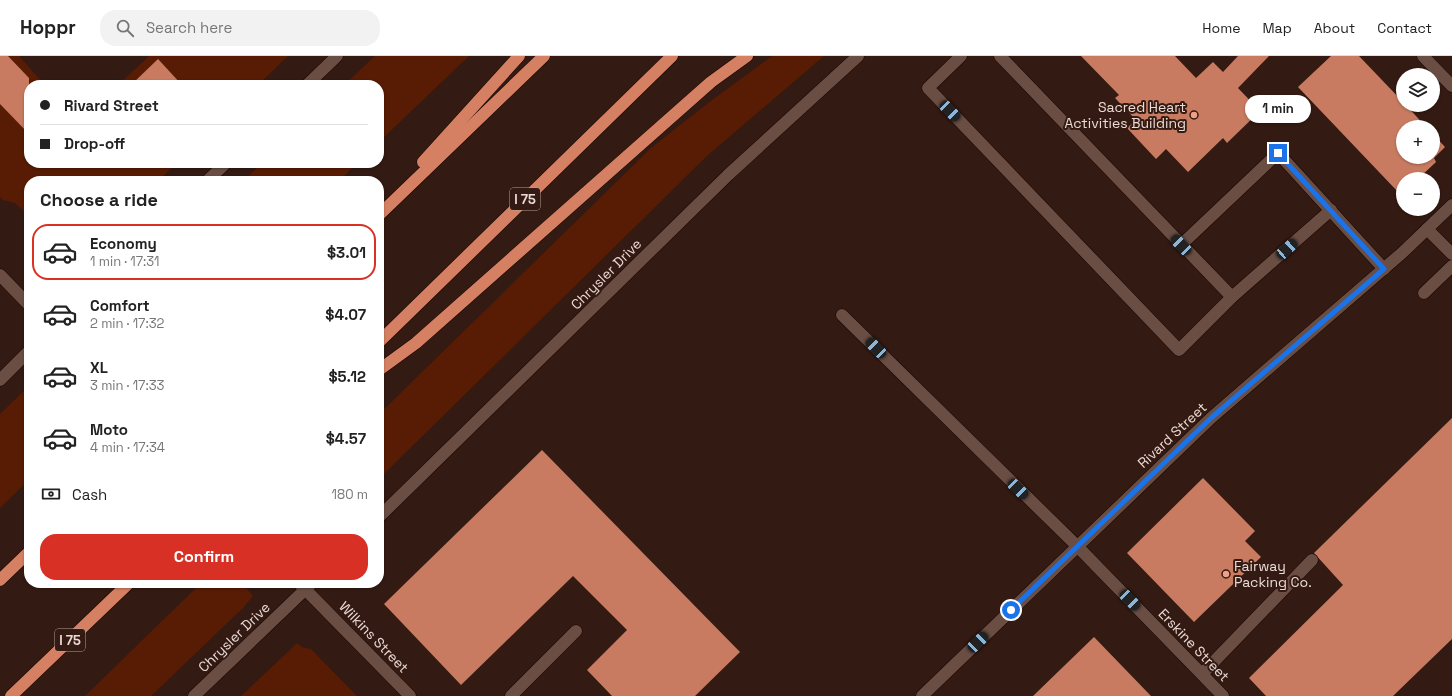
<!DOCTYPE html>
<meta charset="utf-8">
<style>
:root{--surface:#fff;--page:#f2f2f2;--text:#222;--muted:#767676;--line:#e0e0e0;--accent:#d93025}
body{margin:0;font-family:"Space Grotesk",sans-serif;background:var(--page);color:var(--text);height:100vh;display:flex;flex-direction:column;font-size:15px;white-space:nowrap}
*{box-sizing:border-box;margin:0}
p{font-size:13px;color:var(--muted)}
.icon{flex:none;width:22px;height:22px;fill:none;stroke:currentColor;stroke-width:2;stroke-linecap:round;stroke-linejoin:round}
.map{position:relative;flex:1;overflow:hidden}
.sheet{position:absolute;left:24px;top:120px;width:360px;height:412px;display:flex;flex-direction:column;background:var(--surface);border-radius:16px;box-shadow:0 1px 3px #0004}
.sheet>*{flex:none}
.hud{position:absolute;left:24px;top:24px;width:360px;height:88px;border-radius:16px;box-shadow:0 1px 3px #0004;display:grid;align-content:center;height:88px;padding:0 16px;background:var(--surface)}
.tools{position:absolute;left:1396px;top:12px;display:grid;gap:8px}
.tools a{display:grid;place-items:center;width:44px;height:44px;border-radius:50%;background:var(--surface);box-shadow:0 1px 3px #0004;font-size:20px}
.end{position:absolute;width:18px;height:18px;margin:-9px;border:5px solid #1a73e8;background:#fff;box-shadow:0 0 0 2px #fff}
.from{border-radius:50%}
.bubble{position:absolute;height:28px;border-radius:14px;background:var(--surface);box-shadow:0 1px 3px #0004;font-size:13px;font-weight:700;line-height:28px;text-align:center}
.car{position:absolute;width:12px;height:24px;margin:-12px -6px;border-radius:5px;box-shadow:0 0 3px 1px #0007;background:linear-gradient(#222 24%,#8ab4d8 0 40%,#222 0 76%,#8ab4d8 0 86%,#222 0)}
.hud b{display:flex;align-items:center;gap:14px;height:38px;font-size:15px}
.hud b+b{border-top:1px solid var(--line)}
.hud i{width:10px;height:10px;background:var(--text)}
ul{padding:0;list-style:none}
li{display:flex;align-items:center;gap:12px;height:56px;margin:0 8px 6px;padding:0 8px;border:2px solid transparent;border-radius:16px}
li div{flex:1}
li b{display:block;font-size:15px}
li em{font-style:normal;font-weight:700}
li.selected{border-color:var(--accent)}
li>.icon{width:36px;height:36px;stroke-width:1.5}
h2{padding:0 16px;font-size:18px;line-height:48px}
.pay{display:flex;align-items:center;gap:10px;height:44px;padding:0 16px;font-size:15px}
.pay p{margin-inline-start:auto}
.button{display:flex;gap:8px;margin-top:auto;padding:8px 16px}
.button a{flex:1;height:46px;border-radius:16px;background:var(--accent);color:#fff;font-size:16px;font-weight:700;line-height:46px;text-align:center}
header{display:flex;align-items:center;gap:24px;box-sizing:border-box;height:56px;padding:0 20px;background:var(--surface);border-bottom:1px solid var(--line)}
header strong{font-size:19px}
nav{display:flex;gap:22px;margin-inline-start:auto;font-size:14px}
.search{width:280px;height:36px;background:var(--page);display:flex;align-items:center;gap:10px;box-sizing:border-box;padding:0 14px;border-radius:16px;color:var(--muted);font-size:15px}
.map>svg:first-child{display:block}
.green{fill:#581b03}
.building{fill:#c87b61}
.lines{fill:none;stroke-linecap:round;stroke-linejoin:round}
.lane-casing{stroke:#190501;stroke-width:13}
.street-casing{stroke:#190501;stroke-width:13}
.highway-casing{stroke:#190501;stroke-width:13}
.lane{stroke:#6a4e44;stroke-width:12}
.street{stroke:#6a4e44;stroke-width:12}
.highway{stroke:#d68063;stroke-width:12}
.route{stroke:#1a73e8;stroke-width:5}
.poi-dot{fill:#f39f83;stroke:#331a12;stroke-width:1.5}
.labels{text-anchor:middle;stroke-width:4;stroke-linejoin:round;paint-order:stroke}
.shield{fill:#331a12;stroke:#b4a19a;stroke-width:1}
.shield-label{font-size:13px;font-weight:bold;fill:#ecdbd5}
.poi-label{font-size:14px;fill:#ecdbd5;stroke:#331a12;text-anchor:end}
.street-label{font-size:14px;fill:#ecdbd5;stroke:#331a12}
</style>
<header>
<strong>Hoppr</strong>
<div class="search"><svg class="icon" aria-label="search" viewBox="0 0 24 24"><circle cx="10" cy="10" r="6"/><path d="M15 15l6 6"/></svg>Search here</div>
<nav><a>Home</a><a>Map</a><a>About</a><a>Contact</a></nav>
</header>
<div class="map">
<svg width="1452" height="640" viewBox="0 0 1452 640">
<rect width="100%" height="100%" fill="#331a12"/>
<!-- green -->
<g class="green">
<path d="M0 0H19L45 29H29V107H177L158 125H29V160L15 147 3 144 0 141Z"/>
<path d="M149 0H288L258 29H118Z"/>
<path d="M375 0H469L379 86V29H344Z"/>
<path d="M772 0H824L708 99 379 423V358L652 91 712 44Z"/>
<path d="M262 107H357L339 125H243Z"/>
<path d="M27 332H29V424L0 452V358Z"/>
<path d="M201 527H242L253 540 243 552 151 640H85Z"/>
<path d="M297 587 302 591 311 593 357 640H241Z"/>
</g>
<!-- building -->
<g class="building">
<path d="M0 0H8L29 22V78L0 48Z"/>
<path d="M1081 0H1175L1196 22 1213 6 1223 16 1238 0H1269L1238 32 1260 55 1227 87 1223 82 1188 116 1166 93 1156 103 1127 72 1136 64 1115 42 1119 39Z"/>
<path d="M1331 0H1359L1403 46V49H1406L1426 71H1403V101H1433V78L1445 91 1434 102 1436 106 1419 122 1417 119 1413 123H1403V133L1399 137 1298 31Z"/>
<path d="M158 3 182 29H131Z"/>
<path d="M1452 362V583L1393 640H1266L1249 622 1343 529 1314 497Z"/>
<path d="M542 394 740 596 695 640H612L587 614 627 574 573 520 461 629 384 548Z"/>
<path d="M1203 422 1255 475 1245 485 1261 501 1194 566 1127 497Z"/>
<path d="M1094 581 1151 640H1033Z"/>
</g>
<g class="lines">
<!-- lane casing -->
<g class="lane-casing">
<g id="lane">
<path d="M961 0 928 32 1179 294 1232 241"/>
<path d="M1000 0 1232 241 1331 154"/>
<path d="M1427 173 1452 198"/>
<path d="M1181 189 1278 97 1384 213"/>
<path d="M1424 237 1452 210"/>
<path d="M842 259 1077 490"/>
<path d="M1202 618 1312 504"/>
<path d="M511 640 576 575"/>
</g>
</g>
<!-- street casing -->
<g class="street-casing">
<g id="street">
<path d="M1423 0 1452 30"/>
<path d="M307 29 337 0"/>
<path d="M207 125 226 107"/>
<path d="M0 219 29 249"/>
<path d="M0 324 29 295"/>
<path d="M379 461 728 119 858 0"/>
<path d="M1077 490 1223 640"/>
<path d="M299 527 410 640"/>
<path d="M194 640 312 527"/>
<path d="M922 640 1211 362 1402 197 1452 149"/>
</g>
</g>
<!-- highway casing -->
<g class="highway-casing">
<g id="highway">
<path d="M423 106 519 0"/>
<path d="M379 159 544 0"/>
<path d="M379 286 672 0"/>
<path d="M379 314 416 287 711 26 747 0"/>
<path d="M0 524 29 496"/>
<path d="M11 640 129 527"/>
</g>
</g>
<!-- lane -->
<use href="#lane" class="lane"/>
<!-- street -->
<use href="#street" class="street"/>
<!-- highway -->
<use href="#highway" class="highway"/>
</g>
<g class="lines">
<!-- route -->
<path class="route" d="M1011 554 1211 362 1384 213 1278 97"/>
</g>
<!-- markers -->
<g class="poi-dot">
<circle cx="1194" cy="59" r="4"/>
<circle cx="1226" cy="518" r="4"/>
</g>
<g class="labels">
<!-- shield labels -->
<g class="shield">
<rect x="510" y="132" width="30" height="22" rx="3"/>
<rect x="55" y="573" width="30" height="22" rx="3"/>
</g>
<g class="shield-label">
<text x="525" y="148">I 75</text>
<text x="70" y="589">I 75</text>
</g>
<!-- poi labels -->
<g class="poi-label">
<text x="1186" y="56">Sacred Heart<tspan x="1186" dy="16">Activities Building</tspan></text>
<text x="1234" y="515" text-anchor="start">Fairway<tspan x="1234" dy="16">Packing Co.</tspan></text>
</g>
<!-- street labels -->
<g class="street-label">
<text transform="translate(606 218) rotate(-45)" y="5">Chrysler Drive</text>
<text transform="translate(1172 379) rotate(-43)" y="5">Rivard Street</text>
<text transform="translate(234 581) rotate(-44)" y="5">Chrysler Drive</text>
<text transform="translate(374 581) rotate(46)" y="5">Wilkins Street</text>
<text transform="translate(1194 589) rotate(46)" y="5">Erskine Street</text>
</g>
</g>
</svg>
<div class="tools">
<a><svg class="icon" aria-label="layers" viewBox="0 0 24 24"><path d="M12 4l9 5-9 5-9-5zM3 14l9 5 9-5"/></svg></a>
<a>+</a>
<a>−</a>
</div>
<i class="end from" style="left:1011px;top:554px"></i>
<i class="end" style="left:1278px;top:97px"></i>
<div class="bubble" style="left:1245px;top:39px;width:66px">1 min</div>
<i class="car" style="left:950px;top:55px;rotate:136deg"></i>
<i class="car" style="left:1181px;top:189px;rotate:316deg"></i>
<i class="car" style="left:1287px;top:193px;rotate:48deg"></i>
<i class="car" style="left:876px;top:292px;rotate:315deg"></i>
<i class="car" style="left:1018px;top:433px;rotate:134deg"></i>
<i class="car" style="left:1130px;top:544px;rotate:136deg"></i>
<i class="car" style="left:978px;top:586px;rotate:46deg"></i>
<div class="hud">
<b><i class="from"></i>Rivard Street</b>
<b><i></i>Drop-off</b>
</div>
<section class="sheet">
<h2>Choose a ride</h2>
<ul>
<li class="selected"><svg class="icon" aria-label="car" viewBox="0 0 24 24"><path d="M5 17H2v-5l4-1 3-4h7l3 4 3 1v5h-3M9 17h6M6 11h13"/><circle cx="7" cy="17" r="2"/><circle cx="17" cy="17" r="2"/></svg><div><b>Economy</b><p>1 min · 17:31</p></div><em>$3.01</em></li>
<li><svg class="icon" aria-label="car" viewBox="0 0 24 24"><path d="M5 17H2v-5l4-1 3-4h7l3 4 3 1v5h-3M9 17h6M6 11h13"/><circle cx="7" cy="17" r="2"/><circle cx="17" cy="17" r="2"/></svg><div><b>Comfort</b><p>2 min · 17:32</p></div><em>$4.07</em></li>
<li><svg class="icon" aria-label="car" viewBox="0 0 24 24"><path d="M5 17H2v-5l4-1 3-4h7l3 4 3 1v5h-3M9 17h6M6 11h13"/><circle cx="7" cy="17" r="2"/><circle cx="17" cy="17" r="2"/></svg><div><b>XL</b><p>3 min · 17:33</p></div><em>$5.12</em></li>
<li><svg class="icon" aria-label="car" viewBox="0 0 24 24"><path d="M5 17H2v-5l4-1 3-4h7l3 4 3 1v5h-3M9 17h6M6 11h13"/><circle cx="7" cy="17" r="2"/><circle cx="17" cy="17" r="2"/></svg><div><b>Moto</b><p>4 min · 17:34</p></div><em>$4.57</em></li>
</ul>
<div class="pay"><svg class="icon" aria-label="cash" viewBox="0 0 24 24"><path d="M3 7h18v10H3z"/><circle cx="12" cy="12" r="2"/></svg>Cash<p>180 m</p></div>
<div class="button"><a>Confirm</a></div>
</section>
</div>
